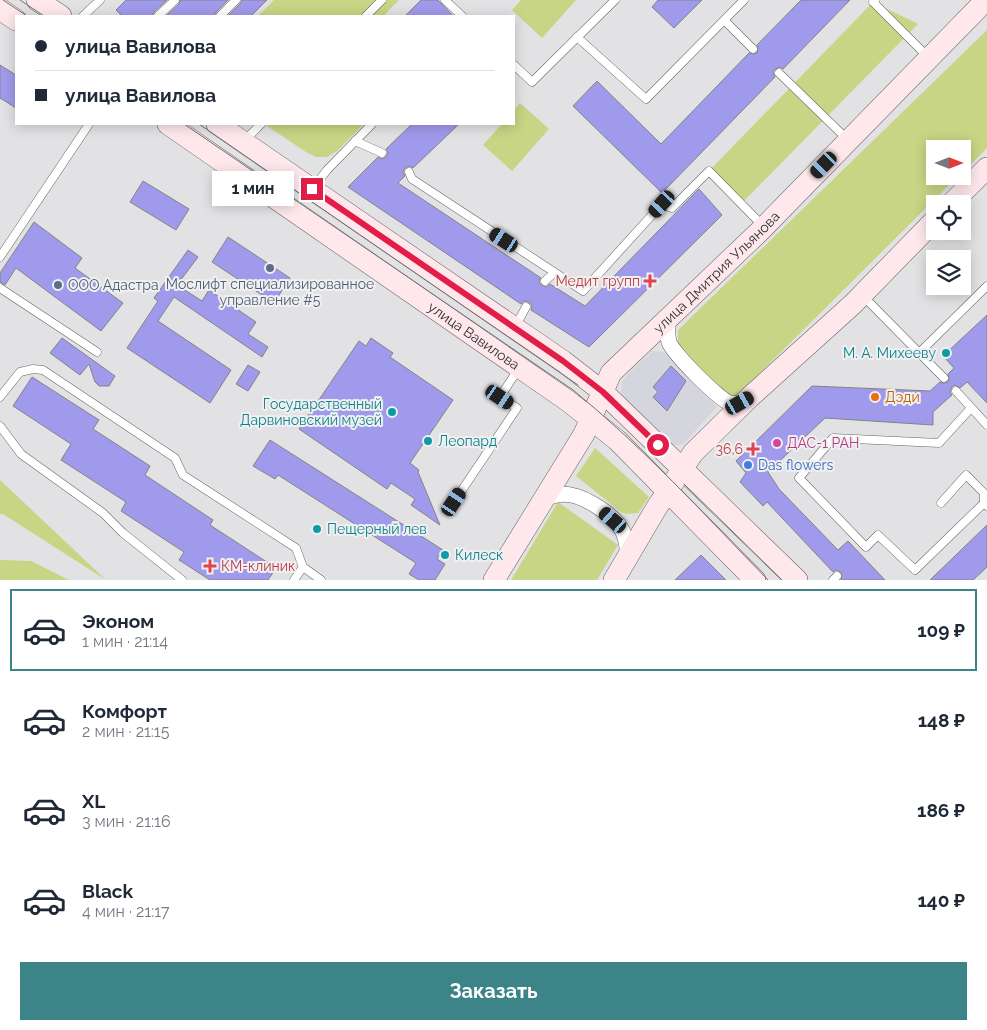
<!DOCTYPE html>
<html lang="ru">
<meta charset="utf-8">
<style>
:root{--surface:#fff;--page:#f2f2f3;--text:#1f2937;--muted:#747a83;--line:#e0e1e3;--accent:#3c8488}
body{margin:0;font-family:Raleway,sans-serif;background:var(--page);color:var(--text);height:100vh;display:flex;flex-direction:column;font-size:19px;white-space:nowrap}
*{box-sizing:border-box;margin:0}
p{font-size:16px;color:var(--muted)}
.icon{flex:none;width:28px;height:28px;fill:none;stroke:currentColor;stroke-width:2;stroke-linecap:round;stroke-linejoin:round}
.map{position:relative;height:580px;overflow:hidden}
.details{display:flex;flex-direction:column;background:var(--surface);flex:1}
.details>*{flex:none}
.banner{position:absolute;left:15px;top:15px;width:500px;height:110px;border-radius:0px;box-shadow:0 2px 12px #0003;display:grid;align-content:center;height:110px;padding:0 20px;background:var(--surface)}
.needle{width:32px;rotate:90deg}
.fabs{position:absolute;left:926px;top:140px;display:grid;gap:10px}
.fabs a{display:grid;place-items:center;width:45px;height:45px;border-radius:0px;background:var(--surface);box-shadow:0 2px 12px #0003;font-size:25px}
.end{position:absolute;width:22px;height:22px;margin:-11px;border:6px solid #e11d48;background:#fff;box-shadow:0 0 0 2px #fff}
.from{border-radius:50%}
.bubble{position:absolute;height:35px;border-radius:0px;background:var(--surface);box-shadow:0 2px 12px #0003;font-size:16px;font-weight:700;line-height:35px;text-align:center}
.car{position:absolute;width:15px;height:30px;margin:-15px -8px;border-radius:6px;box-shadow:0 0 4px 1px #0007;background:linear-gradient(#222 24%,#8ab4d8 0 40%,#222 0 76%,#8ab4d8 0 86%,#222 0)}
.banner b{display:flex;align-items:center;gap:18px;height:48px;font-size:19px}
.banner b+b{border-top:1px solid var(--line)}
.banner i{width:12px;height:12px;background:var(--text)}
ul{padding:9px 0 0;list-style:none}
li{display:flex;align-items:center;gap:15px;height:82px;margin:0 10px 8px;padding:0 10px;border:2px solid transparent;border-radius:0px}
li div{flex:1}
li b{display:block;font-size:19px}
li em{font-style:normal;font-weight:700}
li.on{border-color:var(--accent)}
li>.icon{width:45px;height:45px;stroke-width:1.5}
.cta{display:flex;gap:10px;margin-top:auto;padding:10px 20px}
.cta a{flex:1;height:58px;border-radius:0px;background:var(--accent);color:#fff;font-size:20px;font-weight:700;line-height:58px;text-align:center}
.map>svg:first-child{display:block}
.built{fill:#d5d5dd}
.green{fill:#c8d584}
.building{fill:#a09aec;stroke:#838384}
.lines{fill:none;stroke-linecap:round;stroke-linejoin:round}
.service-casing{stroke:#656566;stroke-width:9}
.minor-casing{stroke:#656566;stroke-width:16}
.secondary-casing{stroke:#656566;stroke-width:22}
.service{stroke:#fff;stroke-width:8}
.minor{stroke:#fff;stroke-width:15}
.secondary{stroke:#fee8ec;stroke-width:21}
.tram{stroke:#717172;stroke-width:1}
.route{stroke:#e11d48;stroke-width:6}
.service-dot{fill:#5c6f8a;stroke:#f0f0f1;stroke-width:2}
.health-dot{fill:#e0444e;stroke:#f0f0f1;stroke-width:2}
.culture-dot{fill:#0f9aa8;stroke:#f0f0f1;stroke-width:2}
.food-dot{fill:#e8710a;stroke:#f0f0f1;stroke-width:2}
.hotel-dot{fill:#d1479c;stroke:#f0f0f1;stroke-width:2}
.shop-dot{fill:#3f7fe0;stroke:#f0f0f1;stroke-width:2}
.labels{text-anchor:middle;stroke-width:4;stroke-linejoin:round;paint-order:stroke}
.street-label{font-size:14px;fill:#323233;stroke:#f0f0f1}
.health-label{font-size:14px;fill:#be3a42;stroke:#f0f0f1;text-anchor:end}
.service-label{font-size:14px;fill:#4e5e75;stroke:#f0f0f1}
.culture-label{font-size:14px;fill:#0d838f;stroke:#f0f0f1;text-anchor:start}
.food-label{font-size:14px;fill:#c56008;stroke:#f0f0f1;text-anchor:start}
.hotel-label{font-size:14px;fill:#b23c85;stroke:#f0f0f1;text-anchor:start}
.shop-label{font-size:14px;fill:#366cbe;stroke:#f0f0f1;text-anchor:start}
</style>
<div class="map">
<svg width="987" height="580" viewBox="0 0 987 580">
<rect width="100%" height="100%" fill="#e2e2e4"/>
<!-- built -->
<path class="built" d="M652 351 664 352 669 356 695 386 717 407 683 444 678 445H669L624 400 621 395 622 382 628 374Z"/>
<!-- green -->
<g class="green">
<path d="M274 0H399L386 13 385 16H258Z"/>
<path d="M521 0H576L542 38 512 10Z"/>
<path d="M873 2 918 24 741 204 709 171Z"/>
<path d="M987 30V148L963 172 962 149H935V176H958L737 396 724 393 678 345V330Z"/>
<path d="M520 103 549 129 512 171 483 145 502 124H514V111Z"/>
<path d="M264 124H364L337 151 327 157H316L306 152Z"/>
<path d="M595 448 649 497 638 513 626 514 621 512 576 476Z"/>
<path d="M0 480 106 580 3 514H0Z"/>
<path d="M558 502 618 545 597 580H511Z"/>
<path d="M0 560 31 561 69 580H0Z"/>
</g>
<!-- building -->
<g class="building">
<path d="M126 0H167L154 12 152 16H122L116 10Z"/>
<path d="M180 0H228L216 12 214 16H166L179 4Z"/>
<path d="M242 0H267L251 16H228L240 4Z"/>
<path d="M421 0H438L453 16H405Z"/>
<path d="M658 0H702L674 28 652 7Z"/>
<path d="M801 0H850L783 69 780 67 775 69 773 72 775 77 662 193 573 106 597 81 661 144 749 53 754 54 757 53 758 48 757 45Z"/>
<path d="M0 65 16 75V108L0 98Z"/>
<path d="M412 124H459L413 168 409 166 405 168 403 172 405 176 398 183 541 278 539 282 541 285 546 287 550 284 585 306 699 189 722 215 589 347 531 310 532 306 529 302 525 301 521 304 348 187 378 157 382 159 386 157 388 153 386 149Z"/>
<path d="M143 181 189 209 176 230 130 202Z"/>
<path d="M34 222 82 258 75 268 123 303 101 331 16 268 5 285 0 282V273Z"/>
<path d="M228 237 290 278 274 303 212 262Z"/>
<path d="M188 250 198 257 177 285 202 301 209 290 256 322 248 334 268 347 262 357 174 297 158 321 231 370 210 403 127 348 158 301 154 298Z"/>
<path d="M987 315V403L967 382 960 388 955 385 952 387 950 392 952 395 933 412V425L825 418 768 472 779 489 838 550 848 541 885 580H841L842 575 841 572 836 570 833 572 767 502 763 506 740 482 746 473 736 461 812 386 930 391 940 382 943 383 948 382 949 379 948 374 954 368 943 356Z"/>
<path d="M62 338 115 376 109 386H99L95 382 89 364 80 375 50 353Z"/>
<path d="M371 338 393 353 390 357 453 400 410 463 419 470 418 472 440 525 411 505 415 499 391 483 387 489 299 429 359 341 366 346Z"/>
<path d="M248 365 260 372 248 391 236 384Z"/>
<path d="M671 366 686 381 667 411 653 397 658 392 653 387Z"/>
<path d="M32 377 99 420 93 429 150 466 145 475 213 520 210 525 276 568 268 580H210L179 560 184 552 121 511 126 502 61 460 71 444 13 406Z"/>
<path d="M270 440 443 550 437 559 445 564 435 580H419L409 574 416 563 278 475 275 479 253 466Z"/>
<path d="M987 525V567L973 580H930Z"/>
<path d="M701 555 726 580H675Z"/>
</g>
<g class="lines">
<!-- service casing -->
<g class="service-casing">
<g id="service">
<path d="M445 0 462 16"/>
<path d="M875 0 873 2 928 57"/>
<path d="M83 16 100 0"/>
<path d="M158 16 175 0"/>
<path d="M220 16 236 0"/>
<path d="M366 16 382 0"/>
<path d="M725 21 753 49"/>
<path d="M577 37 646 99 744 0"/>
<path d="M514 65 532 82 615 0"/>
<path d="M779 73 848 140"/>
<path d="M245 140 261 124"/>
<path d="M355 141 382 153"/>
<path d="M409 172 412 179 583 291 662 204 672 208 709 171 762 225"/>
<path d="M313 188 327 170 372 124"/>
<path d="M0 257 89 124"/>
<path d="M545 281 554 273"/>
<path d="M0 288 97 352"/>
<path d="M863 296 944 378"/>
<path d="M515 327 526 307"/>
<path d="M919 353 987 286"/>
<path d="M956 391 987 425"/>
<path d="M0 397 20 372 33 369 43 370 175 458 183 475 296 548 303 567 321 580"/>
<path d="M971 408 939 443 833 438 799 478 866 547 878 535 915 570 984 503 987 506"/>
<path d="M0 426 21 454 103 513 123 533 182 580"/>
<path d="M454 502 517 408 500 397 519 368"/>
<path d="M941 503 966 475 984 493V503"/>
<path d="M294 580 303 567"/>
<path d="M833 580 837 576"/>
</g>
</g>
<!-- minor casing -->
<g class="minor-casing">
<g id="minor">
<path d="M668 318C668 326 667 335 669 342 672 352 719 400 730 403 737 405 742 402 748 398"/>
<path d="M543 499C552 496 561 493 571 495 587 498 614 515 622 530 627 539 627 548 628 557"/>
</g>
</g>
<!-- secondary casing -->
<g class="secondary-casing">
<g id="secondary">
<path d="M37 0 61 16"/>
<path d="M0 9 16 20"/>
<path id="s1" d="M168 124 568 401 617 440 755 580"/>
<path d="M217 124 563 361 603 392 797 580"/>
<path d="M951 204 987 168"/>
<path id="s2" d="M494 580 584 434 611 373 760 231 986 0"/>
<path d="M614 580 657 507 693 453 750 397 853 304 935 220"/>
</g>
</g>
<!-- service -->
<use href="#service" class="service"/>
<!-- minor -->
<use href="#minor" class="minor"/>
<!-- secondary -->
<use href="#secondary" class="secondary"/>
<!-- tram -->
<g class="tram">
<path d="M3 0 27 16"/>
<path d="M20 0 44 16"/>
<path d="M184 124 573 390C643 447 705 515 768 580"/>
<path d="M199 124 578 385"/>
<path d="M684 484 782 580"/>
</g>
</g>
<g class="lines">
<!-- route -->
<path class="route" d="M312 189 563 361 603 392 658 445"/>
</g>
<!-- markers -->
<g class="service-dot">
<circle cx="270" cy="268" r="5"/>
<circle cx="58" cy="285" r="5"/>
</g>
<g class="health-dot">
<path d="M647.5 273.5h5v5h5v5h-5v5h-5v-5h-5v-5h5z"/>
<path d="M750.5 441.5h5v5h5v5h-5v5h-5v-5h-5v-5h5z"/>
<path d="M207.5 558.5h5v5h5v5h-5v5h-5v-5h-5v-5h5z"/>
</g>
<g class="culture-dot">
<circle cx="946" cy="353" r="5"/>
<circle cx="392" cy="412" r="5"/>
<circle cx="428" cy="441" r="5"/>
<circle cx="317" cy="529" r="5"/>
<circle cx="445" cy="555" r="5"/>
</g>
<circle class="food-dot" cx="875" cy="397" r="5"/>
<circle class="hotel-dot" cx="777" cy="443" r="5"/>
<circle class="shop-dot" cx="748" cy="465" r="5"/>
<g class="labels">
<!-- street labels -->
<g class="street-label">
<text dy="5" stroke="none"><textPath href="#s2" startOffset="384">улица Дмитрия Ульянова</textPath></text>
<text dy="5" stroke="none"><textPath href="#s1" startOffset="372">улица Вавилова</textPath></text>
</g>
<!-- health labels -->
<g class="health-label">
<text x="640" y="286">Медит групп</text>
<text x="743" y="454">36,6</text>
<text x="221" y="571" text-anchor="start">КМ-клиник</text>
</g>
<!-- service labels -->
<g class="service-label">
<text x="270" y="289">Мослифт специализированное<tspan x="270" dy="16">управление #5</tspan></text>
<text x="68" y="290" text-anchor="start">ООО Адастра</text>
</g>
<!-- culture labels -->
<g class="culture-label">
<text x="936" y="358" text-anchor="end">М. А. Михееву</text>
<text x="382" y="409" text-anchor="end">Государственный<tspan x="382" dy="16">Дарвиновский музей</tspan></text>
<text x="438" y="446">Леопард</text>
<text x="327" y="534">Пещерный лев</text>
<text x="455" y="560">Килеск</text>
</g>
<!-- food labels -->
<g class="food-label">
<text x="885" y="402">Дэди</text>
</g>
<!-- hotel labels -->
<g class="hotel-label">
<text x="787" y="448">ДАС-1 РАН</text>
</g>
<!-- shop labels -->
<g class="shop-label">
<text x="758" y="470">Das flowers</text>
</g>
</g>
</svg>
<div class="fabs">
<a><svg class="needle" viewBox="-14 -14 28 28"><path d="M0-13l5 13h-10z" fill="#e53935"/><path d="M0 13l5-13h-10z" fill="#747a83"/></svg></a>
<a><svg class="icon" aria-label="locate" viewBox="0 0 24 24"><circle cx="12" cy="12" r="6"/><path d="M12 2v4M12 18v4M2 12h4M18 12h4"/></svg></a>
<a><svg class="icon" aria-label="layers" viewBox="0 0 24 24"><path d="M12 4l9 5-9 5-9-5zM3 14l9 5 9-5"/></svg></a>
</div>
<i class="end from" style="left:658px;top:445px"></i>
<i class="end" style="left:312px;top:189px"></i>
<div class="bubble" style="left:212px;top:171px;width:82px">1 мин</div>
<i class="car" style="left:824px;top:165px;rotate:224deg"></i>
<i class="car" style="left:662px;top:204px;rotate:222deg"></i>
<i class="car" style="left:504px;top:240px;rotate:303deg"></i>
<i class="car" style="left:500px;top:397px;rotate:124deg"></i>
<i class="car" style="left:740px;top:403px;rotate:60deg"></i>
<i class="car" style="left:454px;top:502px;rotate:34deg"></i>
<i class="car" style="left:613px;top:520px;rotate:311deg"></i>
<div class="banner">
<b><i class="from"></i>улица Вавилова</b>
<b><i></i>улица Вавилова</b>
</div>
</div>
<section class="details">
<ul>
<li class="on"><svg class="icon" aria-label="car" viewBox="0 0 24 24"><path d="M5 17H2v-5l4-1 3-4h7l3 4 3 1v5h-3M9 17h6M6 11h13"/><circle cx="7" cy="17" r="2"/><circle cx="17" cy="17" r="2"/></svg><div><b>Эконом</b><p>1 мин · 21:14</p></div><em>109 ₽</em></li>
<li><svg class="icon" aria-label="car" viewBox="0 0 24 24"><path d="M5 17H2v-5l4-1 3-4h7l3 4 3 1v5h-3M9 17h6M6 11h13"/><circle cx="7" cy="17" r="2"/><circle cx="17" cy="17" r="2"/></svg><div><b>Комфорт</b><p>2 мин · 21:15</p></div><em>148 ₽</em></li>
<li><svg class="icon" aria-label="car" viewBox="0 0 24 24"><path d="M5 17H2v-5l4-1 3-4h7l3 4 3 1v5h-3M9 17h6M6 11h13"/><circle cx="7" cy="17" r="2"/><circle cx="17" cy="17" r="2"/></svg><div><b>XL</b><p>3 мин · 21:16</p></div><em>186 ₽</em></li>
<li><svg class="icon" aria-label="car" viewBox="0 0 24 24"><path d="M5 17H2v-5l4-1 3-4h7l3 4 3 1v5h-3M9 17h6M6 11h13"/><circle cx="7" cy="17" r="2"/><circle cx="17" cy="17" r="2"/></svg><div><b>Black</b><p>4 мин · 21:17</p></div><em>140 ₽</em></li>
</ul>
<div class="cta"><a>Заказать</a></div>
</section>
